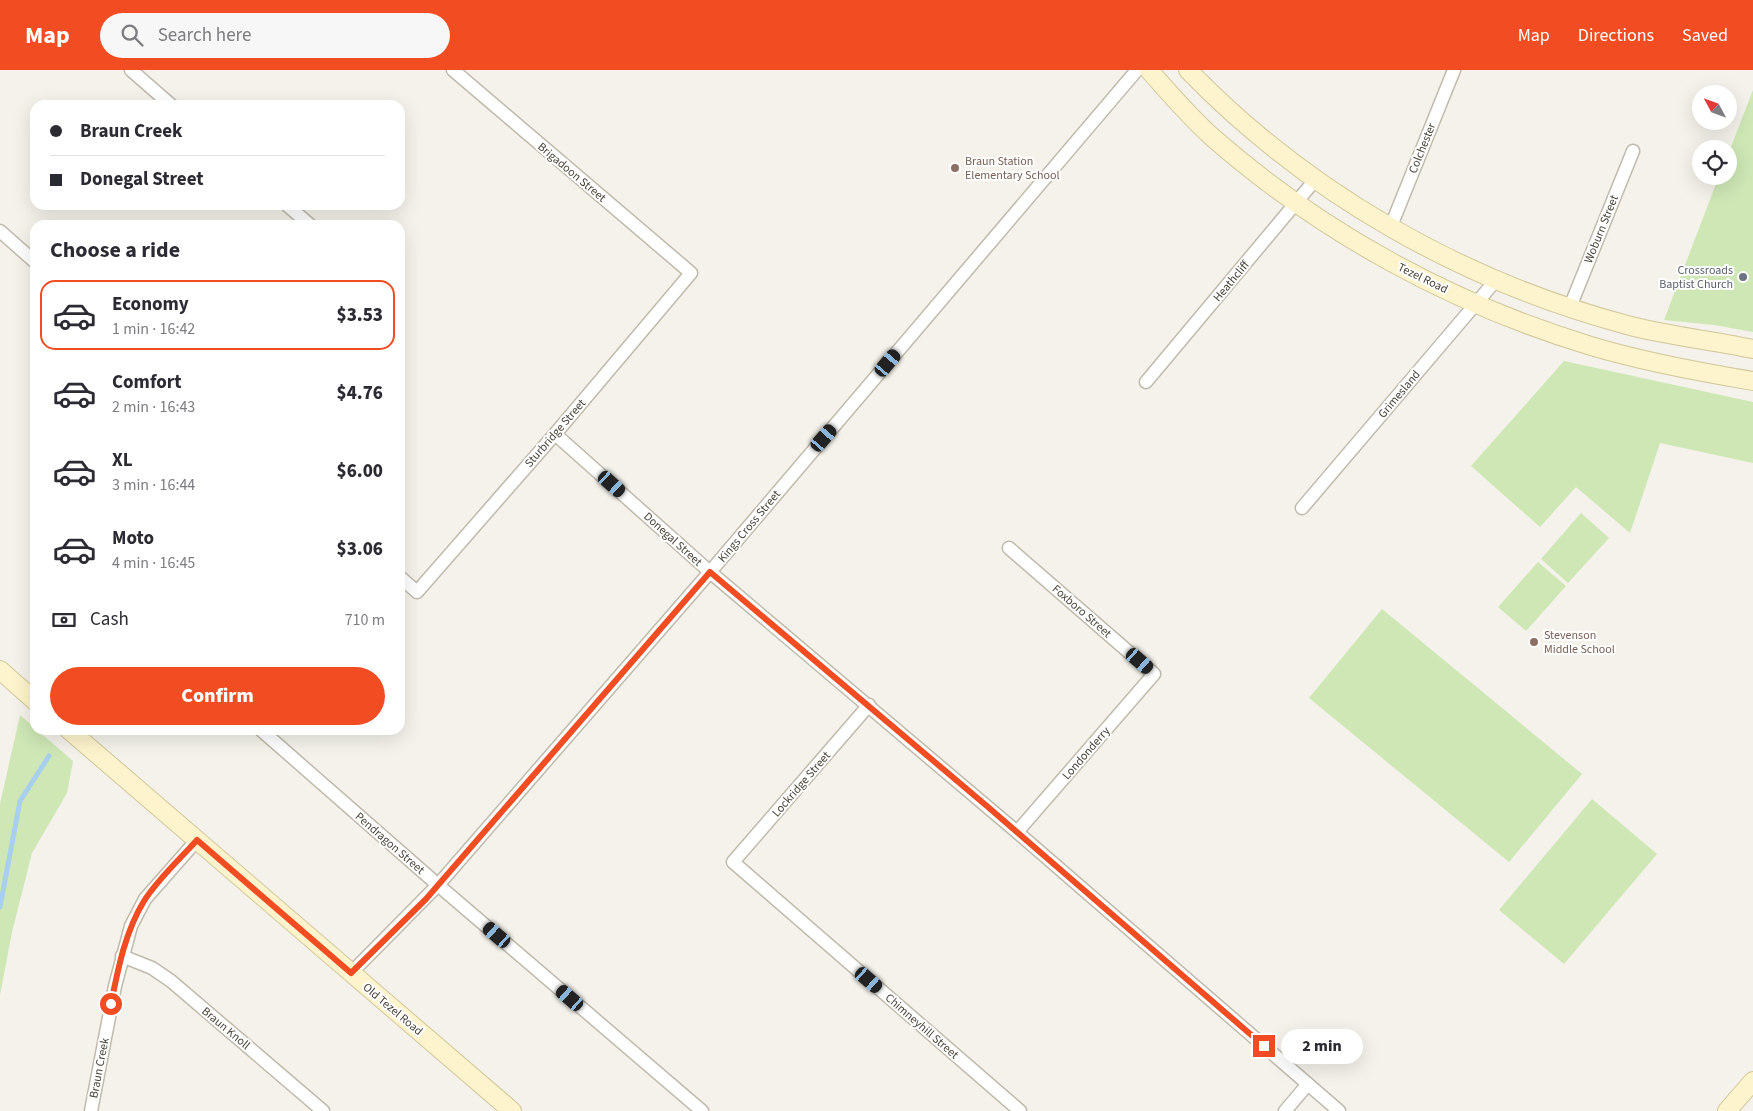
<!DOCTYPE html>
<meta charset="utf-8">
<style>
:root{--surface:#fff;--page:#f7f7f7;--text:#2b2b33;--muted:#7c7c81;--line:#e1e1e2;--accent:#f24c23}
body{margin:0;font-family:"Source Sans 3",sans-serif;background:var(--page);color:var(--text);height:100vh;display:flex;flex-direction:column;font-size:19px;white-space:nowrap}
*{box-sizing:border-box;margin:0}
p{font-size:16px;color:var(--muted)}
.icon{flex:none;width:28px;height:28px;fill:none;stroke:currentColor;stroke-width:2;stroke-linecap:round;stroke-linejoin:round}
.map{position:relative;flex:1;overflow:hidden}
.details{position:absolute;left:30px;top:150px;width:375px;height:515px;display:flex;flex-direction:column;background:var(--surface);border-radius:15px;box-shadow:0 5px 20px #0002}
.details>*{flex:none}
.hud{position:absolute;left:30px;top:30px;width:375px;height:110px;border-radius:15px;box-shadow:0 5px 20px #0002;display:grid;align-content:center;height:110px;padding:0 20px;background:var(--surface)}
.needle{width:32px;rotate:311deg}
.buttons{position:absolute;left:1692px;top:15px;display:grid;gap:10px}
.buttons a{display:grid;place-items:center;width:45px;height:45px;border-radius:50%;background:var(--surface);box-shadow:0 5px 20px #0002;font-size:25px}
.end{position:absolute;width:22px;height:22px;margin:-11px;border:6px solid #f24c23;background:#fff;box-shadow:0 0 0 2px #fff}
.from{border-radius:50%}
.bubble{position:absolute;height:35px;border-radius:18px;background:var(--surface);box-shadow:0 5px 20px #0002;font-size:16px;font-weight:800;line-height:35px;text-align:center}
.car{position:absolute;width:15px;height:30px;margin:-15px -8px;border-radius:6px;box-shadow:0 0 4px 1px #0007;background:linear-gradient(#222 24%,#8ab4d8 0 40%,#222 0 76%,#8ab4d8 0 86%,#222 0)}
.hud b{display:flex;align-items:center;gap:18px;height:48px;font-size:19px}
.hud b+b{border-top:1px solid var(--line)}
.hud i{width:12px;height:12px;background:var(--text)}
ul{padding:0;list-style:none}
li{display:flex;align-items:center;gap:15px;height:70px;margin:0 10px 8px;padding:0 10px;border:2px solid transparent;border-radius:15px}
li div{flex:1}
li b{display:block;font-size:19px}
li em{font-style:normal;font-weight:800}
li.active{border-color:var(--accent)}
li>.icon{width:45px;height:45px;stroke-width:1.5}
h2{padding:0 20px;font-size:22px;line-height:60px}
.pay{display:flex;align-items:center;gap:12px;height:55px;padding:0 20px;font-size:19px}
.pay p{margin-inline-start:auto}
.button{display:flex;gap:10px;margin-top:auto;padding:10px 20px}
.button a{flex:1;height:58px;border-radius:30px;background:var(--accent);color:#fff;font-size:20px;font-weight:800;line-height:58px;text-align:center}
header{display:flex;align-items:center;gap:30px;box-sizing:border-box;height:70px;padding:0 25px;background:var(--accent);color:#fff}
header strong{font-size:24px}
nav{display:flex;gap:28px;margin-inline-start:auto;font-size:18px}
.search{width:350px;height:45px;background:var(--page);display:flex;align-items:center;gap:12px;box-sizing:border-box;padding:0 18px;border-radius:28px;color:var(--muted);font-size:19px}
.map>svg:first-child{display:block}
.green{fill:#cee7b5}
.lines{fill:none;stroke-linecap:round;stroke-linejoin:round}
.stream{stroke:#a9cfee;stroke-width:5}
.street-casing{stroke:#c0baad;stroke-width:15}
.secondary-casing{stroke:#d2c79b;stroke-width:20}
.street{stroke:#fff;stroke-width:12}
.secondary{stroke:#fdf3cc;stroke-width:18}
.route{stroke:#f24c23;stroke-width:6}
.education-dot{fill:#8d6e63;stroke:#fff;stroke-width:2}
.worship-dot{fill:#6b7280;stroke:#fff;stroke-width:2}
.labels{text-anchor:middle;stroke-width:4;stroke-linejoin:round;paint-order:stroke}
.street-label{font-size:12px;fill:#484338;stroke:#fff}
.education-label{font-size:12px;fill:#785e54;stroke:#fff;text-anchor:start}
.worship-label{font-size:12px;fill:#5b616d;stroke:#fff;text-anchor:end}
</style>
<header>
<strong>Map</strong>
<div class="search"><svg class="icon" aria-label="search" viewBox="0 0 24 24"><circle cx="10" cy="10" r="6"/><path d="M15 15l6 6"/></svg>Search here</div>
<nav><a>Map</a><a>Directions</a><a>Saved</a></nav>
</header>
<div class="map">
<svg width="1753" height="1041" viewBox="0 0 1753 1041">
<rect width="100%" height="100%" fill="#f4f2ea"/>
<!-- green -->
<g class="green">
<path d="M1753 20V262L1714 255 1664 250 1719 106H1729V82Z"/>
<path d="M1564 291 1753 332V393L1660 373 1630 463 1576 417 1540 457 1471 396Z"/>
<path d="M1581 443 1609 468 1568 513 1541 489Z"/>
<path d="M1538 492 1566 516 1526 561 1498 537Z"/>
<path d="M1382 539 1582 704 1509 792 1309 628Z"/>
<path d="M20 645 73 691 67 723 32 783 12 862 0 925V734Z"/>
<path d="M1592 729 1657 784 1564 894 1499 840Z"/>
</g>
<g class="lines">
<!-- stream -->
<path class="stream" d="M0 837 20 731 49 686"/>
<!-- street casing -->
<g class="street-casing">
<g id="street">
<path d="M131 0 171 35"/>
<path d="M287 135 310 155"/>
<path d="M1391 156 1454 0"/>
<path d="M0 161 35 192"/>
<path d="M1570 237 1633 81"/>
<path d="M1146 312 1315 110"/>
<path d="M555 364 710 502 1017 762 1339 1041"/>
<path d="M1302 438 1496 210"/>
<path d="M1009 478 1154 604 1017 762"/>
<path d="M400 507 417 522 555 364 691 203 453 0"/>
<path d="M869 635 733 792 1020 1041"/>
<path d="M261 660 438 815 702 1041"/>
<path d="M122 886 152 898 171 911 323 1041"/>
<path d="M351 903 438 815 710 502 1137 0"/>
<path d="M91 1041 115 916 131 856 145 829 197 770"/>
<path d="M1285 1041 1308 1014"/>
</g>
</g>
<!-- secondary casing -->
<g class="secondary-casing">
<g id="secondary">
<path d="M1149 0C1169 23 1189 46 1211 66 1320 162 1452 234 1591 276 1644 292 1699 302 1753 311"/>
<path d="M1188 0C1307 123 1462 211 1627 255 1668 266 1711 270 1753 279"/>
<path d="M0 600 35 631"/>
<path d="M69 660 512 1041"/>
<path d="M1727 1041 1753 1011"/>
</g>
</g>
<!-- street -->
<use href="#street" class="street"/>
<!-- secondary -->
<use href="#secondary" class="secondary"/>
</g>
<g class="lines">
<!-- route -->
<path class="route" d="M111 934C118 899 125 862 144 831 158 809 179 790 197 770L351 903 426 829 710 502 988 737 1264 976"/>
</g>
<!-- markers -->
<g class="education-dot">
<circle cx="955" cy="98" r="5"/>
<circle cx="1534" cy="572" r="5"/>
</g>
<circle class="worship-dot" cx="1743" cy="207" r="5"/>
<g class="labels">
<!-- street labels -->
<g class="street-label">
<text transform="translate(1422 78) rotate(-68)" y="4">Colchester</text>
<text transform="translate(572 102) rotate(40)" y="4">Brigadoon Street</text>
<text transform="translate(1601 159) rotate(-68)" y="4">Woburn Street</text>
<text transform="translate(1423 208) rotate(26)" y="4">Tezel Road</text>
<text transform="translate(1231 211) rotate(-50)" y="4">Heathcliff</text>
<text transform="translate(1399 324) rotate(-50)" y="4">Grimesland</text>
<text transform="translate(555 363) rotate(-49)" y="4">Sturbridge Street</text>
<text transform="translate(749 456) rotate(-50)" y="4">Kings Cross Street</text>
<text transform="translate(673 469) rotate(42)" y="4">Donegal Street</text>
<text transform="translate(1082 541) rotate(41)" y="4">Foxboro Street</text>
<text transform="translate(1086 683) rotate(-49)" y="4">Londonderry</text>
<text transform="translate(801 714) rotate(-49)" y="4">Lockridge Street</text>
<text transform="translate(390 773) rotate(41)" y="4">Pendragon Street</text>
<text transform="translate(393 939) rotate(40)" y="4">Old Tezel Road</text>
<text transform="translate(922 956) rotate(41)" y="4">Chimneyhill Street</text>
<text transform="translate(226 958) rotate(40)" y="4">Braun Knoll</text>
<text transform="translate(99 998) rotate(-79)" y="4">Braun Creek</text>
</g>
<!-- education labels -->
<g class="education-label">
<text x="965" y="95">Braun Station<tspan x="965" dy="14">Elementary School</tspan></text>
<text x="1544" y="569">Stevenson<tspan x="1544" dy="14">Middle School</tspan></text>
</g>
<!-- worship labels -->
<g class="worship-label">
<text x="1733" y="204">Crossroads<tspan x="1733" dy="14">Baptist Church</tspan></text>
</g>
</g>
</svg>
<div class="buttons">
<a><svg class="needle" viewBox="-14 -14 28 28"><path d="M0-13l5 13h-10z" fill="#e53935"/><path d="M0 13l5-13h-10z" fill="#7c7c81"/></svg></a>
<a><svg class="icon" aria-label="locate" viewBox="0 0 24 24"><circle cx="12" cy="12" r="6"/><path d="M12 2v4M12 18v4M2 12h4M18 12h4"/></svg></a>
</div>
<i class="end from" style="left:111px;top:934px"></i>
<i class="end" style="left:1264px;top:976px"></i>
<div class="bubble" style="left:1281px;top:959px;width:82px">2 min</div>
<i class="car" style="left:888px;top:293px;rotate:40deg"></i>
<i class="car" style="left:824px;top:368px;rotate:41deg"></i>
<i class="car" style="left:612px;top:414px;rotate:132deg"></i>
<i class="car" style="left:1140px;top:591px;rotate:131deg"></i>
<i class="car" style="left:497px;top:865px;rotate:311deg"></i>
<i class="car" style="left:869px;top:910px;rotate:131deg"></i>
<i class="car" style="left:570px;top:928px;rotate:311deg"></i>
<div class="hud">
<b><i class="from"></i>Braun Creek</b>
<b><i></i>Donegal Street</b>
</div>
<section class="details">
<h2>Choose a ride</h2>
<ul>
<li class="active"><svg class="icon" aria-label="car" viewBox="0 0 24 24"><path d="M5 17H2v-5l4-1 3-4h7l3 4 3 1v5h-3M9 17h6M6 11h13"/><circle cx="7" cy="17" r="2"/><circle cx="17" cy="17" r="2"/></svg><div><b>Economy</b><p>1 min · 16:42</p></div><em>$3.53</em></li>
<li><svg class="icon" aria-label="car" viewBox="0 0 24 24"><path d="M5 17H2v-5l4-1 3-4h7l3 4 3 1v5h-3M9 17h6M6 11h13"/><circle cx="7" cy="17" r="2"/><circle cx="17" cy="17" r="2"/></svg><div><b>Comfort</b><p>2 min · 16:43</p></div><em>$4.76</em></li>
<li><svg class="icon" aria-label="car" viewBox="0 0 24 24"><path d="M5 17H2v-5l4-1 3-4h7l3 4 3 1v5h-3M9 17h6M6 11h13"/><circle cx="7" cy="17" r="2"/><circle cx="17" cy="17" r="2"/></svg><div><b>XL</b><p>3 min · 16:44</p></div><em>$6.00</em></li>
<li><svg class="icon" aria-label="car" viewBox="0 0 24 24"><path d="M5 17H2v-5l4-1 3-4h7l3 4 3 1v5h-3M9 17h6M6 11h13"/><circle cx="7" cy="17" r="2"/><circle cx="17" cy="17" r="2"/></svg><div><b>Moto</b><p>4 min · 16:45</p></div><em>$3.06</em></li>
</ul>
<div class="pay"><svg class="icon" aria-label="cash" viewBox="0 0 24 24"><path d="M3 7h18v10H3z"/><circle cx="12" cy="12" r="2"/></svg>Cash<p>710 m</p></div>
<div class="button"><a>Confirm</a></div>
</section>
</div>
